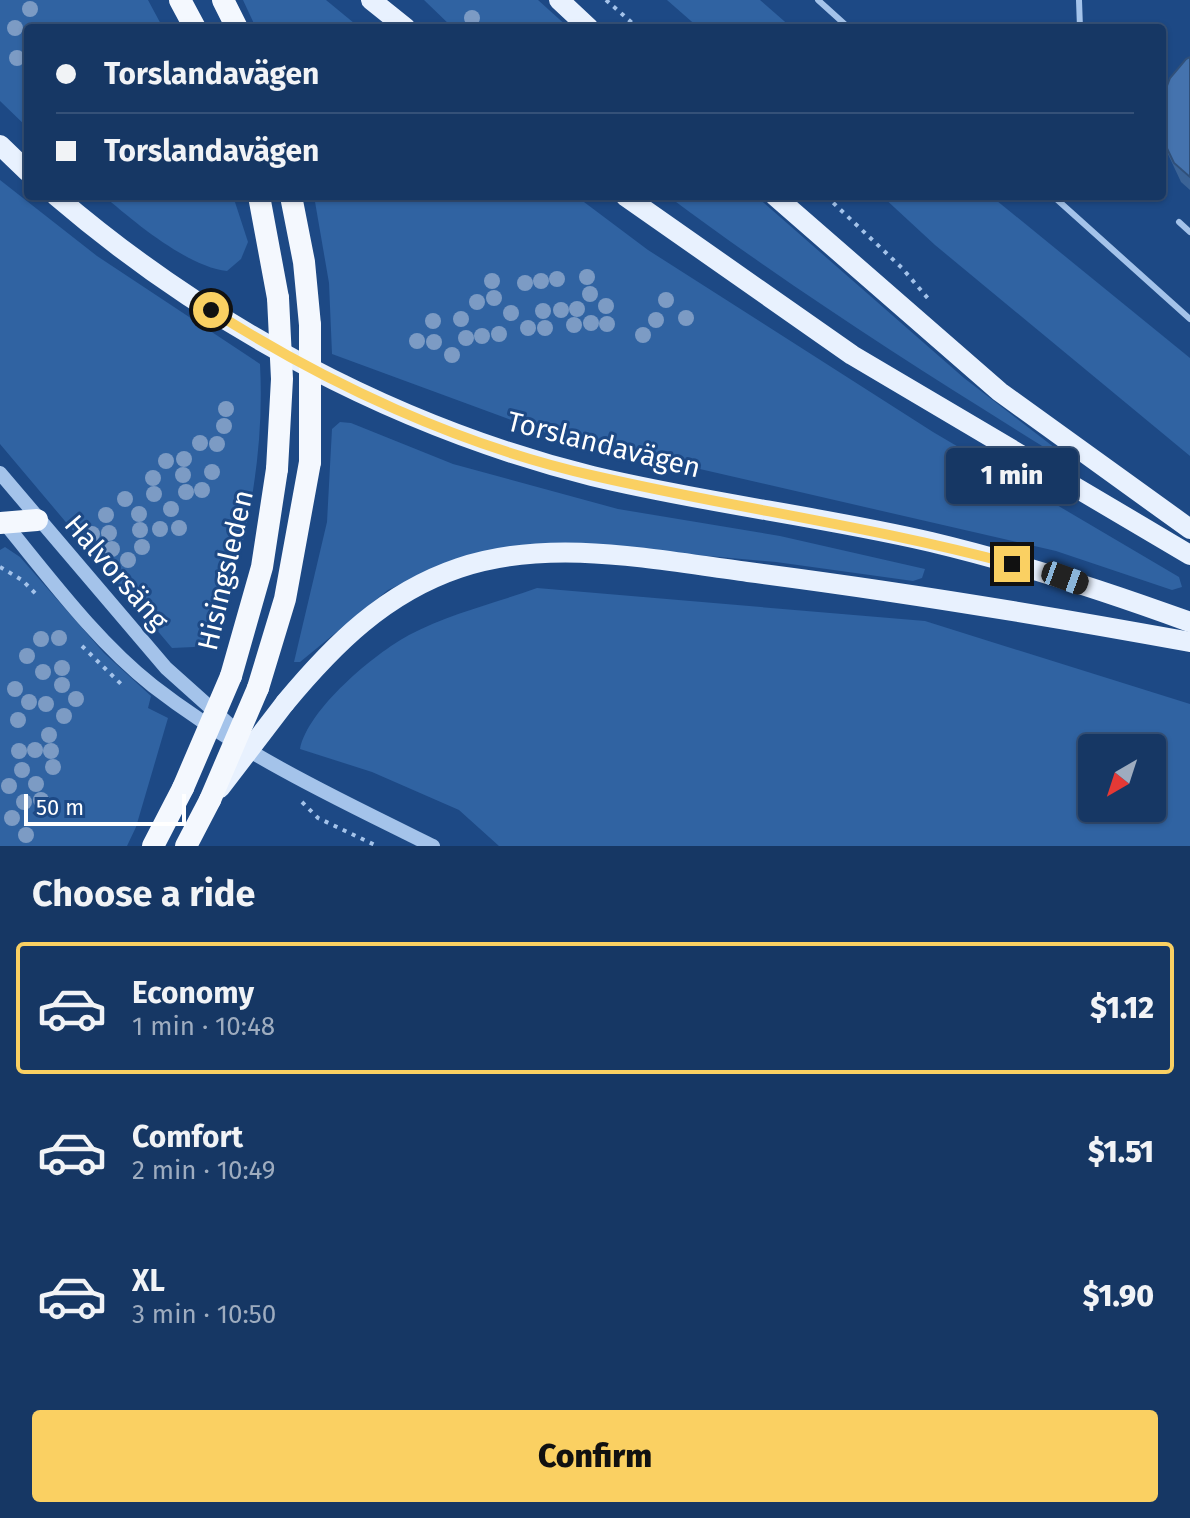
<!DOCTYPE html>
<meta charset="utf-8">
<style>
:root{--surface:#163764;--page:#23426d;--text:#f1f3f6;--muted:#9eacbf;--line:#355178;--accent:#fad062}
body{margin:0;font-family:"Fira Sans",sans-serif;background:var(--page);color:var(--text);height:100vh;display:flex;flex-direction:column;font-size:30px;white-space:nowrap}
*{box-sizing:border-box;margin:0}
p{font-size:26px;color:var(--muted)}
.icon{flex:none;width:44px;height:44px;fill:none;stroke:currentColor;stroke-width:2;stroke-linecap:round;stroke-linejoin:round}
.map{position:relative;height:846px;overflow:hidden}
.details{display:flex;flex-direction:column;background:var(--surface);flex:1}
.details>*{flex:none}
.banner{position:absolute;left:24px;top:24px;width:1142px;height:176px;border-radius:8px;box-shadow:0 2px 6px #0004,0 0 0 2px var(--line);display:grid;align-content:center;height:176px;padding:0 32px;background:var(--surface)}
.needle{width:52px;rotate:219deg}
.tools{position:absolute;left:1078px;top:734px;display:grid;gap:16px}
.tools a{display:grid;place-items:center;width:88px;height:88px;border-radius:8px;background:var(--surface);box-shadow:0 2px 6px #0004,0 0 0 2px var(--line);font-size:40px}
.scale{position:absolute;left:24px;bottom:20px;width:162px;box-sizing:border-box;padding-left:8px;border:4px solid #fff;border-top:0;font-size:22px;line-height:28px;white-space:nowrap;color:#fff;-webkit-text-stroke:6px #1d4985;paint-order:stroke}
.end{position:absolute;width:36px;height:36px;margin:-18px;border:10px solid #fad062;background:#111;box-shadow:0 0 0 4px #111}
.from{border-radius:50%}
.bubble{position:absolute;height:56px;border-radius:8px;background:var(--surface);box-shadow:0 2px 6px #0004,0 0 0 2px var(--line);font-size:26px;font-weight:800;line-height:56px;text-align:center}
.car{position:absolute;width:24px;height:48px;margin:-24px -12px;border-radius:10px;box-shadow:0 0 6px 2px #0007;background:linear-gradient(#222 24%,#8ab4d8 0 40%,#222 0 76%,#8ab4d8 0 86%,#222 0)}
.banner b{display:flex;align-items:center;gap:28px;height:76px;font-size:30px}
.banner b+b{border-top:2px solid var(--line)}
.banner i{width:20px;height:20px;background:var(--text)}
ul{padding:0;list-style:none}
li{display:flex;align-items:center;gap:24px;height:132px;margin:0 16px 12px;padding:0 16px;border:4px solid transparent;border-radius:8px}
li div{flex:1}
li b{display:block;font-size:30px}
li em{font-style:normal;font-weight:800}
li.current{border-color:var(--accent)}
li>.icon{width:72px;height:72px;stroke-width:1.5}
h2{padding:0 32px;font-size:36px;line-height:96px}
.primary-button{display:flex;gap:16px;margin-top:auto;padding:16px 32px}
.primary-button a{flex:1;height:92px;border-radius:8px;background:var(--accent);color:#111;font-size:32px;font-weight:800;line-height:92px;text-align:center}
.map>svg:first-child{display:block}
.green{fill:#3063a2;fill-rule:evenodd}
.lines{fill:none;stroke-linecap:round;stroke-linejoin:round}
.path{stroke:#a4c3ea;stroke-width:4;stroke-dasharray:4 6;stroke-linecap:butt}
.service{stroke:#a4c3ea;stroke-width:6}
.tertiary{stroke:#a4c3ea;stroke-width:14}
.primary{stroke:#e8f1fe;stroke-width:20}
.trunk{stroke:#f4f8fe;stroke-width:22}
.primary-bridge{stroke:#e8f1fe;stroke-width:20}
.trunk-bridge{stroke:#f4f8fe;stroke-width:22}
.tree{fill:#7c9bc4}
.wall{fill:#3b6396}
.building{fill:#4573ae;stroke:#30507a;stroke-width:2}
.route{stroke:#fad062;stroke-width:10}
.labels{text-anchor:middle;stroke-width:6;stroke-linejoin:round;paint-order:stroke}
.street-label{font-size:28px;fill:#fff;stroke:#1d4985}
</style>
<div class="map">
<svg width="1190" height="846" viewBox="0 0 1190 846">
<rect width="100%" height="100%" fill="#1d4985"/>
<!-- green -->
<g class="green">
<path d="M0 0H148L163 28H28V128L0 101Z"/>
<path d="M243 0H326L360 28H256Z"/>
<path d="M424 0H538L569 28H453Z"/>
<path d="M667 0H760L792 28H699Z"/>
<path d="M0 180 97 256 260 364C265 459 246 550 213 639L194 647 172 648 0 444Z"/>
<path d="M104 196H233L248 242 241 259 227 271C188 267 134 222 104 196Z"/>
<path d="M314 196H576L648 250 933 432 1179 577 1182 587 1172 590 1056 551 552 435 332 354 329 283Z"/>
<path d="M668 196H756L964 378 1055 448 1052 452C921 371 791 288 668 196Z"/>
<path d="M882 196H991L1190 358V456L935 245Z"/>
<path d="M340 422 351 423 453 464 618 509 780 536 925 569 922 578 913 581 776 562 607 547 448 563 388 590 300 662H294L327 522 332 429Z"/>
<path d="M5 547 20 557 104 653 151 696 148 708 168 718 136 827 127 846H0V550Z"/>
<path d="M537 588 925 621 1190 704V846H499L459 810 372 772 300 749C308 709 374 654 409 635 448 614 496 603 537 588ZM1092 748H1152V808H1092Z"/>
</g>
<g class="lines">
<!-- path -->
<g class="path">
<path d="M606 0 638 28"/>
<path d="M826 196 902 268 931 302"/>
<path d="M0 567 22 580 39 597"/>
<path d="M82 646 121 684"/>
<path d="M302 802 318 818 377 846"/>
</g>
<!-- service -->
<g class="service">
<path d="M818 0 849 28"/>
<path d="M1079 0 1080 28"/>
<path d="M1053 196 1190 319"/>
<path d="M1179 222 1190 232"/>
</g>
<!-- tertiary -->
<g class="tertiary">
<path d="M0 473 166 668 242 736"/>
<path d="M2 520C49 577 95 640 153 686 238 752 337 799 433 846"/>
</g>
<!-- primary -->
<g class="primary">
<path d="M371 0 406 28"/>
<path d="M559 0 589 28"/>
<path d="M0 145 28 172"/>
<path d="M56 196C209 327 396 427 592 476 704 503 819 516 931 542 1019 563 1105 591 1190 622"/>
<path d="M625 196 852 355 1190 555"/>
<path d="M775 196 1000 392 1190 529"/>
<path d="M285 703C334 644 385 593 459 568 551 537 655 560 748 572 896 591 1043 615 1190 642"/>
</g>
<!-- trunk -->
<g class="trunk">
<path d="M180 0 195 28"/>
<path d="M223 0 237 28"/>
<path d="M259 196 278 298"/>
<path d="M291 196 304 262 310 325"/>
<path d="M0 523 37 520"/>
<path d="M231 676 262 567 277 469"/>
<path d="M258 688 285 599 310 462"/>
<path d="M153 846 183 788"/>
<path d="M186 846 210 800"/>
</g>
<!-- primary-bridge -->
<path class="primary-bridge" d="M220 788 285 703"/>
<!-- trunk-bridge -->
<g class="trunk-bridge">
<path d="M310 325V462"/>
<path d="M277 469 282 379 278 298"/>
<path d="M183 788 231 676"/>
<path d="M210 800 258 688"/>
</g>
</g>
<!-- trees -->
<g class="tree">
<circle cx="30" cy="9" r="8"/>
<circle cx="472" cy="18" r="8"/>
<circle cx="15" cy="28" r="8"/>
<circle cx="17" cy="58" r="8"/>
<circle cx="587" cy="277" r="8"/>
<circle cx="557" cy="279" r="8"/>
<circle cx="492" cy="281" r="8"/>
<circle cx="541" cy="281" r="8"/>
<circle cx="525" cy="283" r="8"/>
<circle cx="590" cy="294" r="8"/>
<circle cx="494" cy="298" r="8"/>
<circle cx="666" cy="300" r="8"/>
<circle cx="477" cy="302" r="8"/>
<circle cx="606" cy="306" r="8"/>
<circle cx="577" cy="309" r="8"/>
<circle cx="561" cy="310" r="8"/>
<circle cx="543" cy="311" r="8"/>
<circle cx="511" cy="313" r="8"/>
<circle cx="686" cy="318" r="8"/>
<circle cx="461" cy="319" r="8"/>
<circle cx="656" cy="320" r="8"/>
<circle cx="433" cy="321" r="8"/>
<circle cx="591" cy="323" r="8"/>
<circle cx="607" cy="324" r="8"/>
<circle cx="574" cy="325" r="8"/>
<circle cx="528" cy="328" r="8"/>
<circle cx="545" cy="328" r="8"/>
<circle cx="499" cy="334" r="8"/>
<circle cx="643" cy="335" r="8"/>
<circle cx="482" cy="336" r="8"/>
<circle cx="466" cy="338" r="8"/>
<circle cx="417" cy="341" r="8"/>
<circle cx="434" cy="342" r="8"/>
<circle cx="452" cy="355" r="8"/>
<circle cx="226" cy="409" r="8"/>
<circle cx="224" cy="426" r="8"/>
<circle cx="200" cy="443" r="8"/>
<circle cx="217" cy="444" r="8"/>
<circle cx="184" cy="459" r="8"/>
<circle cx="166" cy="461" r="8"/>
<circle cx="212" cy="472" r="8"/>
<circle cx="183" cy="475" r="8"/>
<circle cx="153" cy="478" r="8"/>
<circle cx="202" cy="490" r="8"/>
<circle cx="186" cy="492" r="8"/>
<circle cx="154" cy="494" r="8"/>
<circle cx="125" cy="499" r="8"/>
<circle cx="171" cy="509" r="8"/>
<circle cx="139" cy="514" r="8"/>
<circle cx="106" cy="515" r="8"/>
<circle cx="179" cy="528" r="8"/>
<circle cx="160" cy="529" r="8"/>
<circle cx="140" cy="530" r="8"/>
<circle cx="109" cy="533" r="8"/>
<circle cx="92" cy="534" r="8"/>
<circle cx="142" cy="547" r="8"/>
<circle cx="112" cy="549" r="8"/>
<circle cx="128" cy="560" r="8"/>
<circle cx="59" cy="638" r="8"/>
<circle cx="41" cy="639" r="8"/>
<circle cx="27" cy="656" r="8"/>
<circle cx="62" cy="668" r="8"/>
<circle cx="43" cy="672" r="8"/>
<circle cx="62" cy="685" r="8"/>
<circle cx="15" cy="689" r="8"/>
<circle cx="76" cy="699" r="8"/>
<circle cx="29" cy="702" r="8"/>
<circle cx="46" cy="704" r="8"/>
<circle cx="64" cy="716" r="8"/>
<circle cx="18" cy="720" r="8"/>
<circle cx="49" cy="735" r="8"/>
<circle cx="35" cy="750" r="8"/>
<circle cx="19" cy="751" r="8"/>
<circle cx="51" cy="751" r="8"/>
<circle cx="53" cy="767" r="8"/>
<circle cx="22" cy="770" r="8"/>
<circle cx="36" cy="784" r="8"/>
<circle cx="9" cy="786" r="8"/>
<circle cx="41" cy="800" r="8"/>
<circle cx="24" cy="802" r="8"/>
<circle cx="12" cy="818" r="8"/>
<circle cx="26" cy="835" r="8"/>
</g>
<!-- wall -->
<path class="wall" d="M1190 57V190L1181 182 1167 152 1162 139V99Z"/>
<!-- building -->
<path class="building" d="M1190 57V177L1174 163 1162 138V99L1170 78 1186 59Z"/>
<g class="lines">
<!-- route -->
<path class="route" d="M211 310C327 384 461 446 595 476 734 508 875 527 1012 564"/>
</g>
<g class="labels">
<!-- street labels -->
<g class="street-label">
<text transform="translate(604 444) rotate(14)" y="10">Torslandavägen</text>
<text transform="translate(225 570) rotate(-77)" y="10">Hisingsleden</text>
<text transform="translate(117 572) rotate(49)" y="10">Halvorsäng</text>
</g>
</g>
</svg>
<div class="tools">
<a><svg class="needle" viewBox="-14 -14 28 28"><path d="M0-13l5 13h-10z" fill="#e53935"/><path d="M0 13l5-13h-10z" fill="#9eacbf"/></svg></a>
</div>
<div class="scale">50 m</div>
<i class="end from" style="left:211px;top:310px"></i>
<i class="end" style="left:1012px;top:564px"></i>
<div class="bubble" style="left:946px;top:448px;width:132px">1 min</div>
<i class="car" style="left:1065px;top:578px;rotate:110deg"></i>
<div class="banner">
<b><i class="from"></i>Torslandavägen</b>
<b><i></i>Torslandavägen</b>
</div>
</div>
<section class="details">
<h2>Choose a ride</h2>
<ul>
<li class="current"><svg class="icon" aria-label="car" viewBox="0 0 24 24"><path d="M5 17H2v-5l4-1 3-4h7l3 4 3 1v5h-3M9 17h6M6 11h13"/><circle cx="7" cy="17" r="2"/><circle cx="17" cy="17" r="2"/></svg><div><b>Economy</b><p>1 min · 10:48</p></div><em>$1.12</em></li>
<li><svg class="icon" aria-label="car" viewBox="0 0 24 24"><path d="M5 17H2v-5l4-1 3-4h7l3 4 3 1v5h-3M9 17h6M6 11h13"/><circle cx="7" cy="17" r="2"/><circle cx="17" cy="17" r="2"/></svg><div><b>Comfort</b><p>2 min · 10:49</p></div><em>$1.51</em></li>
<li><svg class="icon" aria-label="car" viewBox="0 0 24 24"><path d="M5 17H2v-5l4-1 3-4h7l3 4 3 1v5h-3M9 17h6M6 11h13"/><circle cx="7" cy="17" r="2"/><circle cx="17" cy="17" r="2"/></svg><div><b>XL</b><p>3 min · 10:50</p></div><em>$1.90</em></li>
</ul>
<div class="primary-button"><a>Confirm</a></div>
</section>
